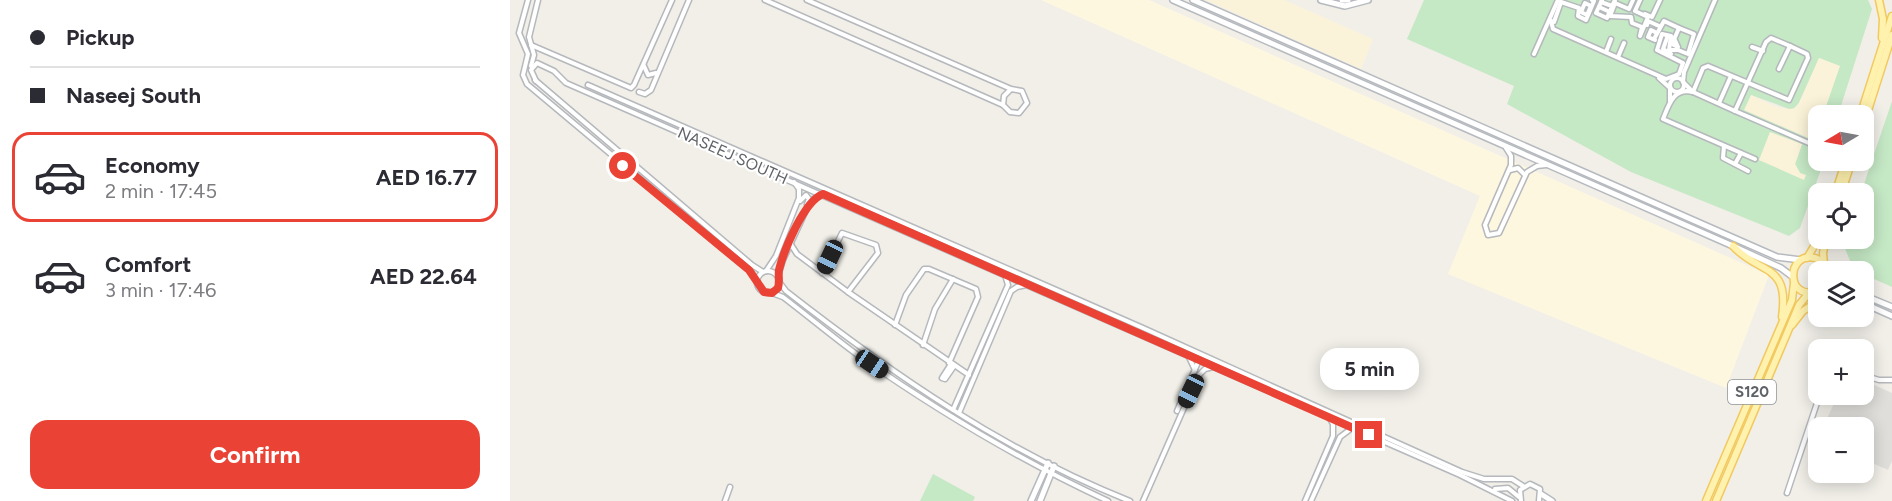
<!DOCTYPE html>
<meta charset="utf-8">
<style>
:root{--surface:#fff;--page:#f7f7f7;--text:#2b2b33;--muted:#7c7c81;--line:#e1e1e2;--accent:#ea4335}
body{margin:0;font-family:Figtree,sans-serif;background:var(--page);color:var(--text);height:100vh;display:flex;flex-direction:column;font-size:22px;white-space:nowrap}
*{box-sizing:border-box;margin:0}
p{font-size:20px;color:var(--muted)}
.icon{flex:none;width:33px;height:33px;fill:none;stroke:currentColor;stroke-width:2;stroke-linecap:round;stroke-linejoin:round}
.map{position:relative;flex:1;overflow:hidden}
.sheet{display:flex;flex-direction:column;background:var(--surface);width:510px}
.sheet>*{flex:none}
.hud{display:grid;align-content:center;height:132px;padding:0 30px;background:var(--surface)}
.needle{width:39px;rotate:260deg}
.fabs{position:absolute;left:1298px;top:105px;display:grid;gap:12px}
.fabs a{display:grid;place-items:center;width:66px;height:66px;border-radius:12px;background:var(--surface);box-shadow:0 3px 15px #0003;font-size:30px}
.end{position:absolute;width:27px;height:27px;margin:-14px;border:8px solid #ea4335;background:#fff;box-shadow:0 0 0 3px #fff}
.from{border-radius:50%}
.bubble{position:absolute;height:42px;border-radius:18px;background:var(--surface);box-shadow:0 3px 15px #0003;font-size:20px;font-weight:700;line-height:42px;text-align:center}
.car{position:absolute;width:18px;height:36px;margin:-18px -9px;border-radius:8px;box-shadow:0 0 4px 2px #0007;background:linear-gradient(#222 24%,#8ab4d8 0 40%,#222 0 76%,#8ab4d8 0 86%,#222 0)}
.hud b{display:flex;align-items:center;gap:21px;height:57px;font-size:22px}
.hud b+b{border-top:2px solid var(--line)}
.hud i{width:15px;height:15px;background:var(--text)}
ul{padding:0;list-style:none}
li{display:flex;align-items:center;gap:18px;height:90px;margin:0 12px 9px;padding:0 18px;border:3px solid transparent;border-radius:18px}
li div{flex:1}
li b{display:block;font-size:22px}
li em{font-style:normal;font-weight:700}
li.on{border-color:var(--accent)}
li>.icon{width:54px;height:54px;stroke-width:1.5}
.action{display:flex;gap:12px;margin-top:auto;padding:12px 30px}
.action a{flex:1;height:69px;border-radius:18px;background:var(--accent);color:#fff;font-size:24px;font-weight:700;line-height:69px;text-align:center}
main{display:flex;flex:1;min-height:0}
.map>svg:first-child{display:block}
.commercial{fill:#fef7e0}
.industrial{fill:#e0deda}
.green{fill:#c5e8c5;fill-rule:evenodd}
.sand{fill:#fbf3d9}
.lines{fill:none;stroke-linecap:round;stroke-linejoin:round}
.street-casing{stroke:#b5b8bc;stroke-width:7}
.secondary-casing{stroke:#b6babf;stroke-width:8}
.primary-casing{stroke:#f2c960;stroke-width:9}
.street{stroke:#fff;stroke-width:4}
.secondary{stroke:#fff;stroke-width:5}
.primary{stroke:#fff2af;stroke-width:6}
.route{stroke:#ea4335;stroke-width:8}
.labels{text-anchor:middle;stroke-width:4.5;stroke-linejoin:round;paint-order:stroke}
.shield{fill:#fff;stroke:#8f9295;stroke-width:1.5}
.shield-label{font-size:15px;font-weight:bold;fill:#5f6368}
.street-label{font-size:16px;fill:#5f6368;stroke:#fff}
</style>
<main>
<section class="sheet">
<div class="hud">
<b><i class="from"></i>Pickup</b>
<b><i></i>Naseej South</b>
</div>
<ul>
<li class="on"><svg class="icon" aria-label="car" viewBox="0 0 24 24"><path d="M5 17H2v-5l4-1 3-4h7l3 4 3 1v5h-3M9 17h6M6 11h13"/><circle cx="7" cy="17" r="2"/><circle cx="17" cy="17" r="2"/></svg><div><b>Economy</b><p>2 min · 17:45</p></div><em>AED 16.77</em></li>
<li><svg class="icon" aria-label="car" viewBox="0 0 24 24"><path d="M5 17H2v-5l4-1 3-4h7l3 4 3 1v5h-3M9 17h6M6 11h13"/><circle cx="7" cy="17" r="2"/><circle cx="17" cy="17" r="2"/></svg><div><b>Comfort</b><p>3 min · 17:46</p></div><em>AED 22.64</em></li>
</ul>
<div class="action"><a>Confirm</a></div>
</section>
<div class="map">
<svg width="1382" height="501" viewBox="0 0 1382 501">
<rect width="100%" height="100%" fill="#f1efe8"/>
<!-- commercial -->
<path class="commercial" d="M531 0H639L1259 275 1216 388 938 274 970 196Z"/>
<!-- industrial -->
<path class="industrial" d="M1353 380 1382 393V461L1378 470 1353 459V428L1313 427 1328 395 1353 394Z"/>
<!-- green -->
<g class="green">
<path d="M914 0H1358L1362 9 1328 115H1313L1329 66 1309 58 1292 100 1282 110 1241 95 1305 141 1308 132V160L1314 161 1290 228 1279 236 1121 172 997 104 1004 86 897 39ZM1292 144 1285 164 1290 173 1249 160Z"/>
<path d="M1382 101V287L1353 274V272L1344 270 1333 244 1335 239 1353 238 1351 193Z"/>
<path d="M423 474 465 497 463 501H410Z"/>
</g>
<!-- sand -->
<g class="sand">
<path d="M696 0H774L863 39 851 69Z"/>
<path d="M1309 58 1330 66 1313 115 1308 116 1305 141 1234 110 1241 95C1253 100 1274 114 1287 107Z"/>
<path d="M1260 132 1292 144 1285 164 1290 173 1296 175 1294 180 1249 160Z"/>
</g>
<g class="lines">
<!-- street casing -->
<g class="street-casing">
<g id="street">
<path d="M18 0 9 33 18 54 13 75 17 84 239 270 247 281"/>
<path d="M255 0 493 105"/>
<path d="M297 0 501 89 512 91 517 103 509 113 500 112 493 105 494 96 501 89"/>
<path d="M1082 0 1084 1 1076 20 1068 16 1069 8 1051 2 1044 22 1041 21 1043 29 1156 79 1169 74 1173 63 1147 50 1152 34 1161 36 1159 50H1168"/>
<path d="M1092 0 1086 13 1097 18 1099 13"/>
<path d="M1123 0 1119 9 1105 3 1100 16 1121 17 1122 23 1132 27 1130 36 1138 17 1125 11 1130 0"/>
<path d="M1091 2 1102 6 1105 0"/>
<path d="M1075 3 1081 6 1077 15 1071 12Z"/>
<path d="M1089 7 1100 12 1101 9"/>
<path d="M1135 14 1142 17 1150 0"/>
<path d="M1137 25 1138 21 1149 26"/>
<path d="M1157 38 1153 49 1161 54"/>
<path d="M1144 39 1154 21 1169 28 1162 44 1168 47 1164 38"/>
<path d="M1145 40 1138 37 1141 30 1147 33"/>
<path d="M21 45 121 88 124 85 162 0"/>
<path d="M1242 47 1253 51"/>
<path d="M1168 50 1178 54 1184 34 1169 28"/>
<path d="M1096 52 1101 39"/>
<path d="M1024 54 1048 0"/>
<path d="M1108 57 1114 43"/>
<path d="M21 66 24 55 19 37 28 0"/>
<path d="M134 66 138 75 146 73"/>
<path d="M1269 69 1280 46 1261 38 1256 42 1225 111 1308 147"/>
<circle cx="1167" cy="85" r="7"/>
<path d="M1149 78 1160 88V101"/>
<path d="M25 80 242 265 253 272"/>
<path d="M26 81 21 70 27 63 44 71 56 83 950 475 1002 501"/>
<path d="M1173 82 1174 72 1205 0"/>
<path d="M1174 83 1183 92 1225 111"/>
<path d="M78 85 633 328 952 472 974 479H1002L1013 486"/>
<path d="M129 92 135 94 141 90 179 0"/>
<path d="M1183 92 1193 68 1198 66 1279 100 1298 58 1297 54 1280 46"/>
<path d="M1183 92C1164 87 1159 104 1153 119L1245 159"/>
<path d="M1209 103 1221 76"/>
<path d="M1214 146 1213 158 1238 171"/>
<path d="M996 148 1001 156V165L975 225 978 235 989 233 1017 172 1027 166 1036 165"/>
<path d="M1225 164 1231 153"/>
<path d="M1000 170 1008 168 1015 175"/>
<path d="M290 201 296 195 299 199 297 204"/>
<path d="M280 243 287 254 338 292 459 375"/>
<circle cx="258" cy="282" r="11"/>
<path d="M256 271 266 256 289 198V189L284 182"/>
<path d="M312 273 332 233 366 245 368 253 338 292"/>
<path d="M268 276 273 260 298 206 303 199 312 195"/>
<path d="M270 283 276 291C381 373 495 452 620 501"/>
<path d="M262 293 273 297C298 316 323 337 349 356 428 411 511 461 598 501"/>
<path d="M385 325 396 295 414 269H419L466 289 468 297 439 363"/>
<path d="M413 345 425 309 443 279"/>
<path d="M678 355 685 370"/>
<path d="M441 364 432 378 435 379 444 366"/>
<path d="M1353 375 1369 380H1382"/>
<path d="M443 410 498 285 495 275"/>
<path d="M667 411 689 360"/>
<path d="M449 413 501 291 507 287 516 285"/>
<path d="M985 489 998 488 1009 497"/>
<path d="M1277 493 1310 394"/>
<path d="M215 501 220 487"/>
<path d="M633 501 688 376 695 369 703 367"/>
<path d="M795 501 823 436V424L819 417"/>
<path d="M801 501 830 437 842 428"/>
<path d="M1011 501 1010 490 1020 484 1030 489 1029 501"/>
</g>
</g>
<!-- secondary casing -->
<g class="secondary-casing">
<g id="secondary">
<path d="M663 0 1223 246 1271 268 1283 277"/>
<path d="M683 0 1267 257 1291 260"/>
<path d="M811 0 835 6 858 0"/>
<path d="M832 0H838"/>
<path d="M1353 295 1382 307"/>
<path d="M1353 303 1382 316"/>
<path d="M1031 494 1042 501"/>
<path d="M521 501 538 463"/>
<path d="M530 501 544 466"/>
</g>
</g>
<!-- primary casing -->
<g class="primary-casing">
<g id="primary">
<path d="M1369 0 1373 19 1372 38"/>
<path d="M1350 116 1382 16"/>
<path d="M1353 126 1382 35"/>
<path d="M1325 194 1336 160"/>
<path d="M1331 194 1342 160"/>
<path d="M1223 246C1249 275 1280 262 1272 317"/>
<path d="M1297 258 1309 238"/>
<path d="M1314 264 1313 253 1316 238"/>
<path d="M1308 291C1275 302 1276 251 1305 258 1312 260 1315 265 1317 272"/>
<path d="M1282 325 1293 311 1308 301"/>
<path d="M1196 501 1282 300 1284 283"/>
<path d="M1206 501 1289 305 1299 293"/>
</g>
</g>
<!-- street -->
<use href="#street" class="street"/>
<!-- secondary -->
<use href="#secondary" class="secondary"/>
<!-- primary -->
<use href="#primary" class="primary"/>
</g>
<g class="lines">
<!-- route -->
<path class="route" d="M113 166 239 270 254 292 262 293 268 288C270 281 268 276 269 270 274 250 294 201 313 194L859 435"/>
</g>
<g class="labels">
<!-- shield labels -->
<rect class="shield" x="1218" y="380" width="48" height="24" rx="4.5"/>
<g class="shield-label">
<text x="1242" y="397">S120</text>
</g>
<!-- street labels -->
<g class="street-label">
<text transform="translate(223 155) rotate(24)" y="6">NASEEJ SOUTH</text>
</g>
</g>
</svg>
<div class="fabs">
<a><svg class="needle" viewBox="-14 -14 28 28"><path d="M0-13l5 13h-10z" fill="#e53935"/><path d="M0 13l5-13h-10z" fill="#7c7c81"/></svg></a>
<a><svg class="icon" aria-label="locate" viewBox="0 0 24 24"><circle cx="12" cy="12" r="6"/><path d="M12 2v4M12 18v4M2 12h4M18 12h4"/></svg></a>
<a><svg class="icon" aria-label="layers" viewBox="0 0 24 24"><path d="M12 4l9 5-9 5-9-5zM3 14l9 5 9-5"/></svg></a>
<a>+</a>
<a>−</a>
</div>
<i class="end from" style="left:113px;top:166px"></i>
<i class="end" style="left:859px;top:435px"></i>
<div class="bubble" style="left:810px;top:348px;width:99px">5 min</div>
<i class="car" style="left:320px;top:257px;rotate:205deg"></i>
<i class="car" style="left:362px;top:364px;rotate:124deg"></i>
<i class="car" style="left:681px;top:391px;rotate:206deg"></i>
</div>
</main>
